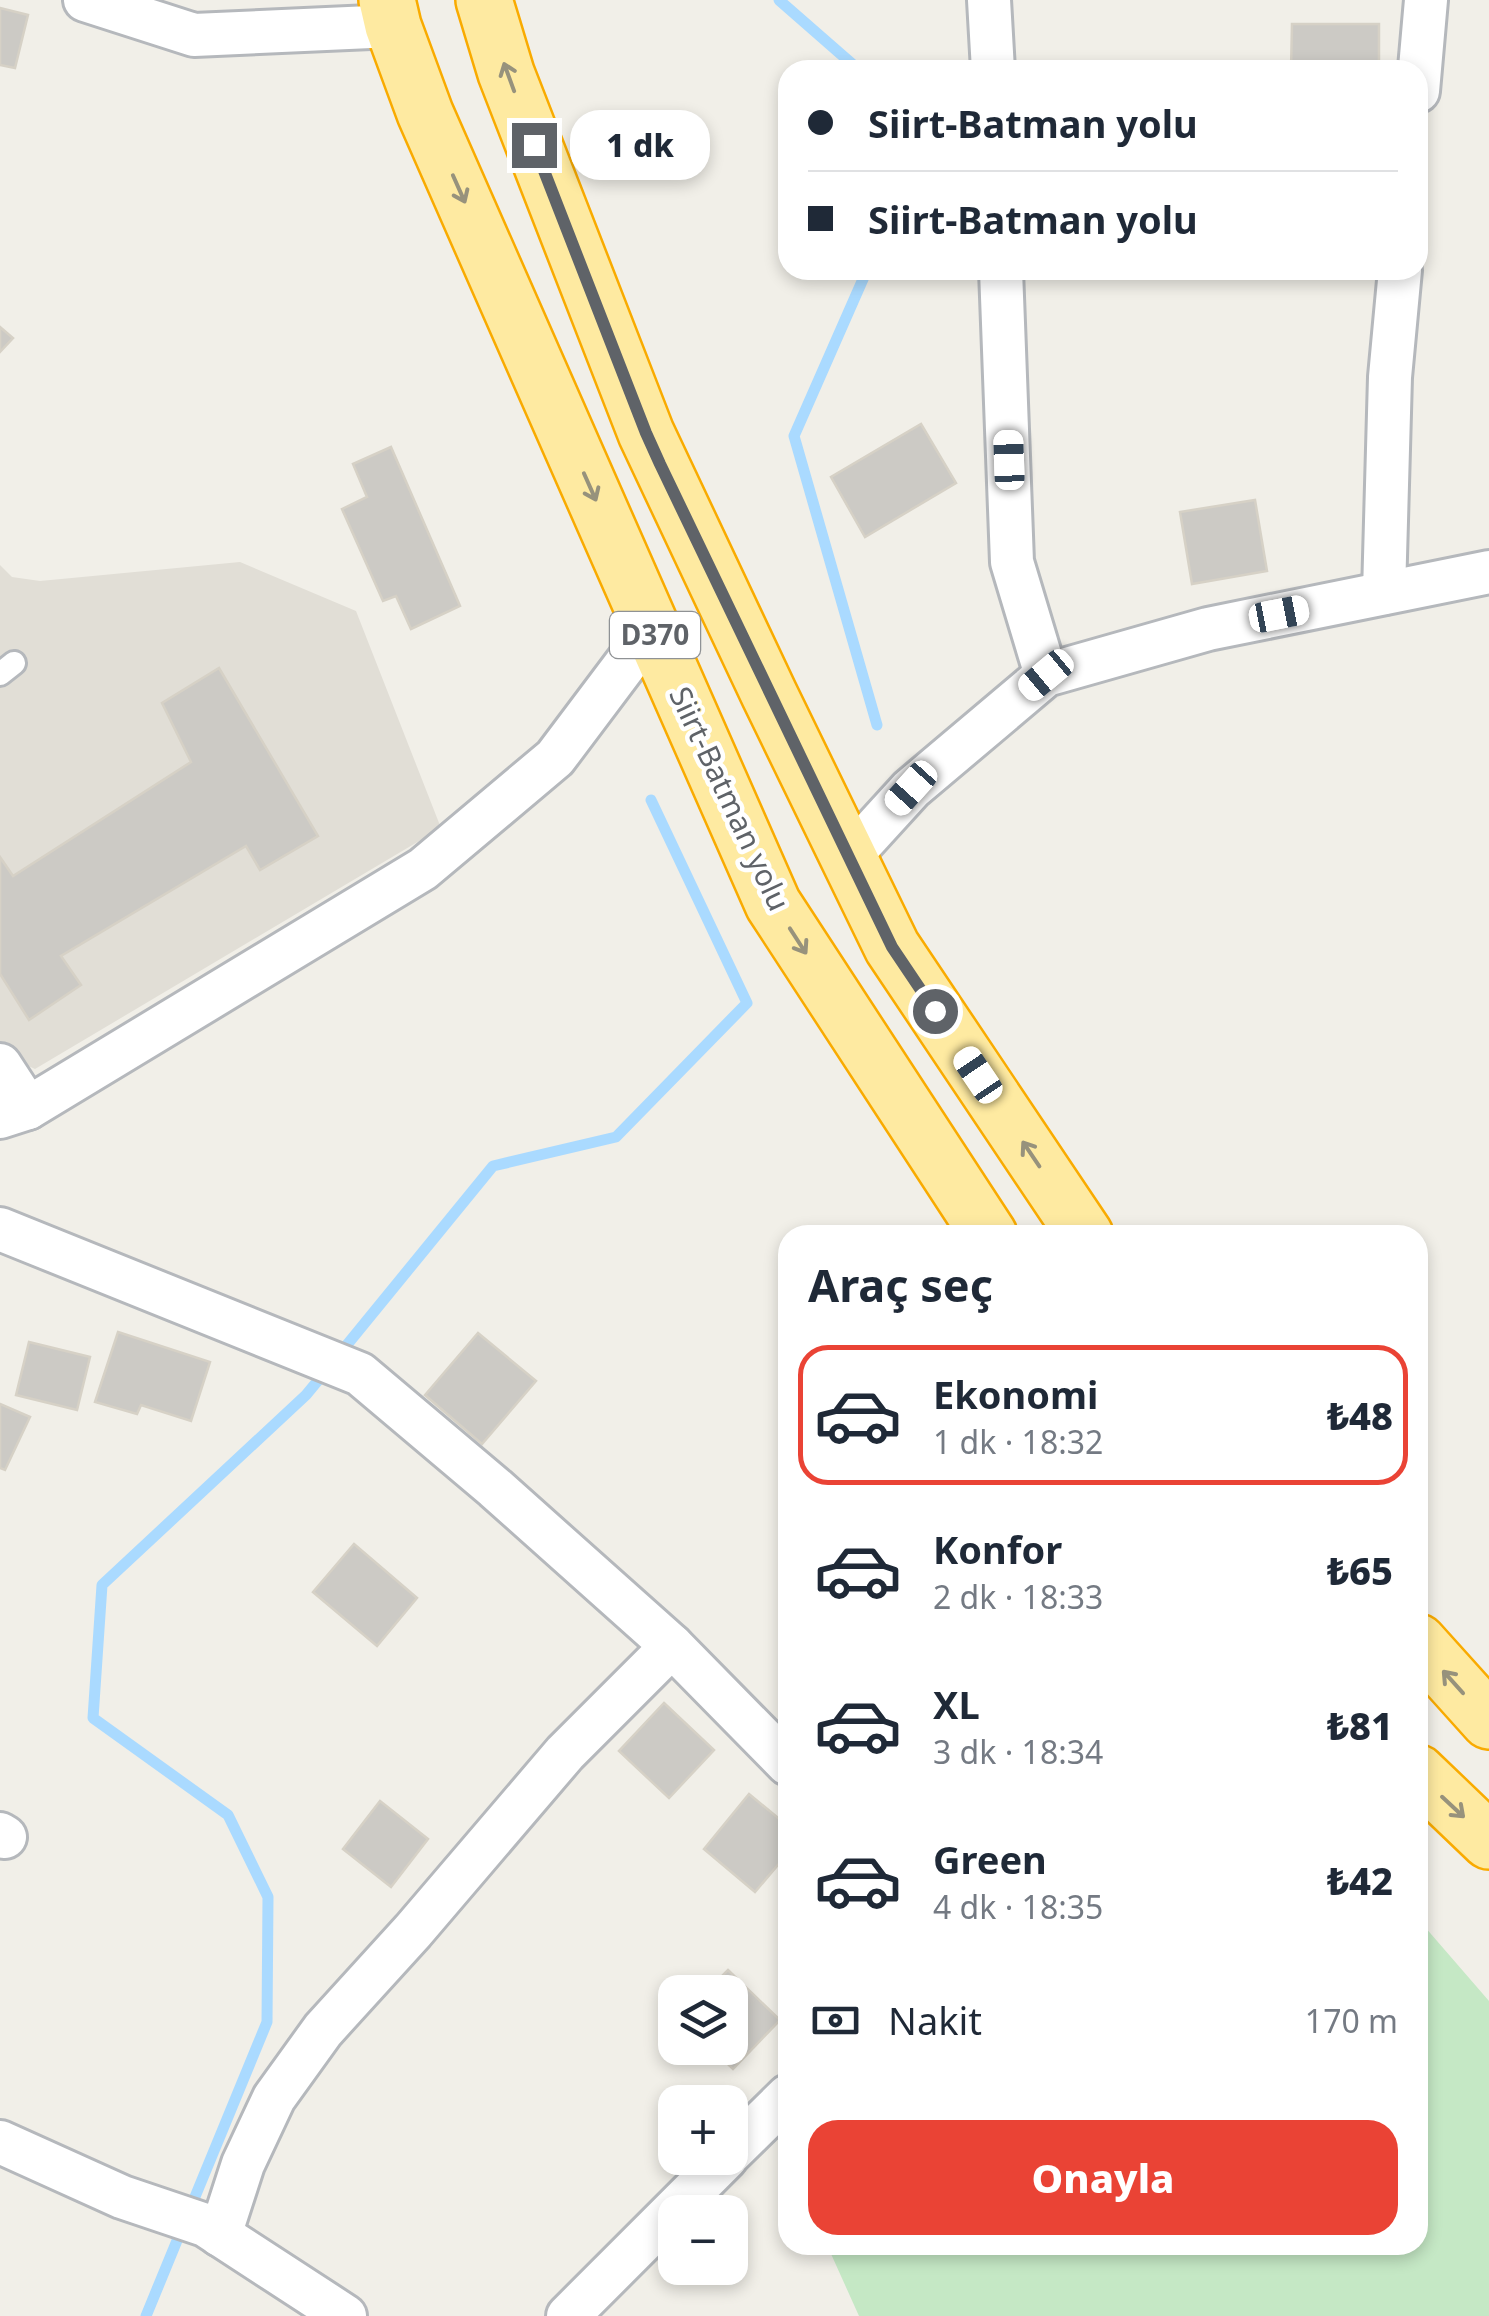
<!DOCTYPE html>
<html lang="tr">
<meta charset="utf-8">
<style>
:root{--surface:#fff;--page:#f6f6f7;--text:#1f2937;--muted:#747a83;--line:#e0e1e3;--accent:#ea4335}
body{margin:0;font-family:"Noto Sans",sans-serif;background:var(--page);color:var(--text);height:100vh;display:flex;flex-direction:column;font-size:38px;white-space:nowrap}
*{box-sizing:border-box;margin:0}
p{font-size:32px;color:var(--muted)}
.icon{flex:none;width:55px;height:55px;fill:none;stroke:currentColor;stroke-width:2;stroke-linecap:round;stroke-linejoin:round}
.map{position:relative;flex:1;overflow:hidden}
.drawer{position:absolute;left:778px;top:1225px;width:650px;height:1030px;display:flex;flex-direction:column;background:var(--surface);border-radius:30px;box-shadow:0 5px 15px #0003}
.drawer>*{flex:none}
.banner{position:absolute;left:778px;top:60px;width:650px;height:220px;border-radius:30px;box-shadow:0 5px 15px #0003;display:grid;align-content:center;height:220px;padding:0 30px;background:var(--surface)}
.buttons{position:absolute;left:658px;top:1975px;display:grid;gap:20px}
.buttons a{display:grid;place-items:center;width:90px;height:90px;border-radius:20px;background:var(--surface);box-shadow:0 5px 15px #0003;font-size:50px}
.end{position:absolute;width:45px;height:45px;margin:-22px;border:12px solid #5f6368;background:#fff;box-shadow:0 0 0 5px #fff}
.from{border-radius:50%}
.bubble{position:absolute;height:70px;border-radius:30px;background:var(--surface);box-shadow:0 5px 15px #0003;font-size:32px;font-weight:800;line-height:70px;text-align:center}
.car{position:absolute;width:30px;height:60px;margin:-30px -15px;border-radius:12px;box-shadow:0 0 8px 2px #0007;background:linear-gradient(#fff 24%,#345 0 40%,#fff 0 76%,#345 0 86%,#fff 0)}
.banner b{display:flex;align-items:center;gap:35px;height:95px;font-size:38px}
.banner b+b{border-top:2px solid var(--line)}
.banner i{width:25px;height:25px;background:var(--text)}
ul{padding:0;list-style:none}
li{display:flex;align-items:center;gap:30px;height:140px;margin:0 20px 15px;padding:0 10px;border:5px solid transparent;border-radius:30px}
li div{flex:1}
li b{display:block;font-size:38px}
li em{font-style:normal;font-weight:800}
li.selected{border-color:var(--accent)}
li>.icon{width:90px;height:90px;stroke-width:1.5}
h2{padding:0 30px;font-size:45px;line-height:120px}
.pay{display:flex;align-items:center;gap:25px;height:110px;padding:0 30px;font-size:38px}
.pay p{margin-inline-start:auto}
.button{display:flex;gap:20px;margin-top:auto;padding:20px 30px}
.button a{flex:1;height:115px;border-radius:30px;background:var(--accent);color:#fff;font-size:40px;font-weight:800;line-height:115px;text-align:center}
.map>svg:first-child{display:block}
.education{fill:#e1ded6}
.green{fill:#c5e8c5}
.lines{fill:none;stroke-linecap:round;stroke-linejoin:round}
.stream{stroke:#aadaff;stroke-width:11}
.building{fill:#cccac5;stroke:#d6d1c6;stroke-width:2.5}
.service-casing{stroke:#b5b8bc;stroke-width:28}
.minor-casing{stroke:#b5b8bc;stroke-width:48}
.trunk-casing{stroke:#f9ab00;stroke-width:60}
.service{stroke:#fff;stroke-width:22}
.minor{stroke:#fff;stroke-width:42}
.trunk{stroke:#feeaa1;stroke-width:55}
.oneway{stroke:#97927c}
.route{stroke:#5f6368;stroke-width:12}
.labels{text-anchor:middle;stroke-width:9;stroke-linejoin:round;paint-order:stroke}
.shield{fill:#fff;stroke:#8f9295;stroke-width:2.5}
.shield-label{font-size:28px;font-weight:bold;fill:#5f6368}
.street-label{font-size:30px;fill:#5f6368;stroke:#fff}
</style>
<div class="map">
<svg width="1489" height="2316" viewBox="0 0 1489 2316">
<rect width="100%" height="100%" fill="#f1efe8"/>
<!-- education -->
<path class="education" d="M240 562 356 611 441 828 35 1069 0 1053V565L12 577 40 581Z"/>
<!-- green -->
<path class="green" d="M1418 1919 1489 2001V2316H859L827 2245H1418Z"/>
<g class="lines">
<!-- stream -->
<g class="stream">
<path d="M779 0 859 70"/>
<path d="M867 270 794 436 877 725"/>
<path d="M337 1357 493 1166 616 1137 747 1003 651 800"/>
<path d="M190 2209 267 2022 268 1897 228 1815 93 1718 102 1585 306 1395 325 1372"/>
<path d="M146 2316 183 2226"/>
</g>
</g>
<!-- building -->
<g class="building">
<path d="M0 8 28 15 15 68 0 65Z"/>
<path d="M1292 24H1379V70H1291Z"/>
<path d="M0 327 13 338 0 352Z"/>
<path d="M921 424 956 483 865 537 831 477Z"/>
<path d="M391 447 460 606 411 629 396 596 383 601 342 509 367 497 353 464Z"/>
<path d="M1255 500 1267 571 1192 584 1180 512Z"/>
<path d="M219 668 318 836 260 870 246 846 61 956 81 985 29 1020 0 974V857L13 876 191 762 162 703Z"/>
<path d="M118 1332 210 1362 191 1421 141 1405 137 1414 95 1402Z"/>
<path d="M478 1333 536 1381 482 1444 425 1395Z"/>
<path d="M29 1342 90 1357 77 1410 16 1395Z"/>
<path d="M0 1404 30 1417 5 1470 0 1468Z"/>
<path d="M354 1544 417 1598 377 1646 313 1592Z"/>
<path d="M664 1703 714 1750 669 1798 619 1751Z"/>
<path d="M749 1794 788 1826V1853L755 1892 704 1849Z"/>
<path d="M380 1801 428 1839 391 1887 343 1849Z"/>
<path d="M728 1970 780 2020 733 2069 711 2048H730V1992H706Z"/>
</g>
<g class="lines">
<!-- service casing -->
<g class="service-casing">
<path id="service" d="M0 674 14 663"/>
</g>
<!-- minor casing -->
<g class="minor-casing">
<g id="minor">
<path d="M85 0 194 35 393 26"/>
<path d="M989 0 993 70"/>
<path d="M1418 91 1426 0"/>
<path d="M1001 270 1012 562 1046 675"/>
<path d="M1384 593 1390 377 1400 270"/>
<path d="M849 857 911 789 1046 675 1208 629 1489 572"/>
<path d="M0 1065 28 1108"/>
<path d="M0 1117 28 1108 423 869 555 758 652 629"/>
<path d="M0 1229 360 1374 495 1488 672 1646 788 1764"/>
<path d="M0 1834 5 1837"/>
<path d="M0 2142 122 2197 205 2225 345 2316"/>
<path d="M730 2153 788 2096"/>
<path d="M220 2235 243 2164 274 2098 323 2030 413 1931 565 1753 672 1646"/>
<path d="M568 2316 726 2158"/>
</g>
</g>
<!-- trunk casing -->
<g class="trunk-casing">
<g id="trunk">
<path d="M387 0 393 26 425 113 773 904 989 1235"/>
<path d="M484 0 506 73 646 433 769 694 892 947 1085 1235"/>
<path d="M1418 1642 1489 1721"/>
<path d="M1418 1773 1489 1841"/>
</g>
</g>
<!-- service -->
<use href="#service" class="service"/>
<!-- minor -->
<use href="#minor" class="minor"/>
<!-- trunk -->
<use href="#trunk" class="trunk"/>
</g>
<!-- one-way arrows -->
<defs><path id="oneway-shaft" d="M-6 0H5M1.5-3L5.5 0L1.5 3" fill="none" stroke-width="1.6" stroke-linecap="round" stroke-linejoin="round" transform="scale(2.5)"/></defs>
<g class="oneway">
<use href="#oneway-shaft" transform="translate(509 77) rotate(-110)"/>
<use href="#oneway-shaft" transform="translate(459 189) rotate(66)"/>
<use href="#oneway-shaft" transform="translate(590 487) rotate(66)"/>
<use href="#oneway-shaft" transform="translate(798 941) rotate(57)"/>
<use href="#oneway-shaft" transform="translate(1031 1154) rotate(-124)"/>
<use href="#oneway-shaft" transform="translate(1453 1682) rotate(-132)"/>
<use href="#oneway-shaft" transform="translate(1453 1807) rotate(43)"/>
</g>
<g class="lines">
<!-- route -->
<path class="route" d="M534 145 646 433 660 464 892 947 935 1011"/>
</g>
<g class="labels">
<!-- shield labels -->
<rect class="shield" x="610" y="612" width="90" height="46" rx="8"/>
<g class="shield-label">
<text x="655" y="645">D370</text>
</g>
<!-- street labels -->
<g class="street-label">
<text transform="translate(729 799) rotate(65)" y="10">Siirt-Batman yolu</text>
</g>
</g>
</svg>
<div class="buttons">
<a><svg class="icon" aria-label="layers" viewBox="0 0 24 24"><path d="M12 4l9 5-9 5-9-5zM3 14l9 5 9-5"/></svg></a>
<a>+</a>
<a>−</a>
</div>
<i class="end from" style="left:935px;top:1011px"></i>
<i class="end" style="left:534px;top:145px"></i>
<div class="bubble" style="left:570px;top:110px;width:140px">1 dk</div>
<i class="car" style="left:1009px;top:460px;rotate:358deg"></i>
<i class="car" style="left:1279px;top:614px;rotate:79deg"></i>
<i class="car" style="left:1046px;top:675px;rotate:230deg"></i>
<i class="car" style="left:911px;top:788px;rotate:222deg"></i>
<i class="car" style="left:978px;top:1075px;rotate:326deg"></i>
<div class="banner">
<b><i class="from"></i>Siirt-Batman yolu</b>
<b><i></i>Siirt-Batman yolu</b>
</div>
<section class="drawer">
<h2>Araç seç</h2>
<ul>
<li class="selected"><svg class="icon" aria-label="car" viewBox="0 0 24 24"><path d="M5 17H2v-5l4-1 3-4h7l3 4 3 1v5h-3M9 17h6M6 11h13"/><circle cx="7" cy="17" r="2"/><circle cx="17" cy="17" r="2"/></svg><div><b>Ekonomi</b><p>1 dk · 18:32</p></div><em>₺48</em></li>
<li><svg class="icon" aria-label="car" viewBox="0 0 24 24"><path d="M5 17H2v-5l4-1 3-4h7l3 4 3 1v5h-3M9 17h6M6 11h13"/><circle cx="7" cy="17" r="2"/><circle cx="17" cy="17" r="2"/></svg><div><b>Konfor</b><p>2 dk · 18:33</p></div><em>₺65</em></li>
<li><svg class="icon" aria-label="car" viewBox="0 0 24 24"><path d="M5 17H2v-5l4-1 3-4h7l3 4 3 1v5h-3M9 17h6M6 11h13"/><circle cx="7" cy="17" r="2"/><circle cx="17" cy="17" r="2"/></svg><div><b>XL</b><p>3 dk · 18:34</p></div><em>₺81</em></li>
<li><svg class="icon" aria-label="car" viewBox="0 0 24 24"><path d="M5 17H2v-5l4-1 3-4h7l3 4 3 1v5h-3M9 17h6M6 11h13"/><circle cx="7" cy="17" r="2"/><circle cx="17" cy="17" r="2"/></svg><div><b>Green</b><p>4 dk · 18:35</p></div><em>₺42</em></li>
</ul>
<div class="pay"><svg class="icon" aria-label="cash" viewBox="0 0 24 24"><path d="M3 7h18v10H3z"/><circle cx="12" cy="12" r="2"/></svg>Nakit<p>170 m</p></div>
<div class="button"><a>Onayla</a></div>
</section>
</div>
